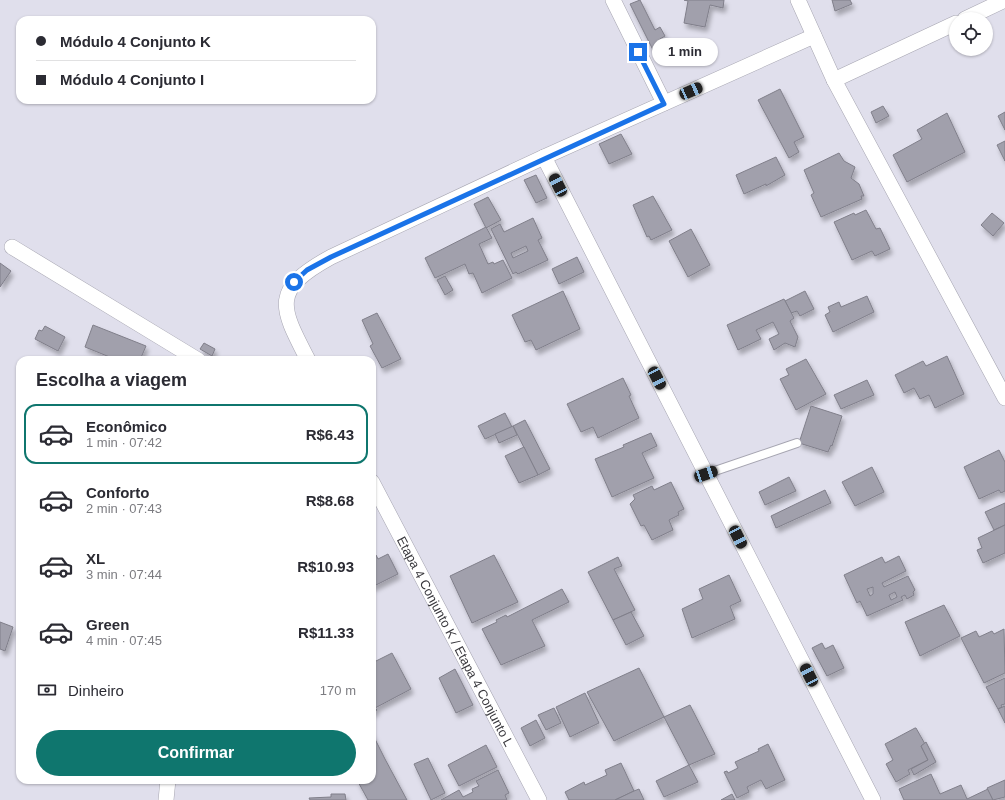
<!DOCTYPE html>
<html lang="pt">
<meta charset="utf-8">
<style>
:root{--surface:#fff;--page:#f2f2f3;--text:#2b2b33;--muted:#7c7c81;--line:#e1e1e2;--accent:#0f766e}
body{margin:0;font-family:Arial,sans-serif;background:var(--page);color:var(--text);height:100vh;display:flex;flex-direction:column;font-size:15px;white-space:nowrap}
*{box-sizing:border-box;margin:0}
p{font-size:13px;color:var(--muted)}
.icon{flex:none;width:22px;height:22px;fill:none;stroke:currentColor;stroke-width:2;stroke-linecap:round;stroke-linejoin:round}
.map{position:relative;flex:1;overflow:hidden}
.side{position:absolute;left:16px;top:356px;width:360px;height:428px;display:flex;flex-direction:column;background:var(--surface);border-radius:12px;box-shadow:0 1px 3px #0004}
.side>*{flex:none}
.hud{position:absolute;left:16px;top:16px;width:360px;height:88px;border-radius:12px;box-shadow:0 1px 3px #0004;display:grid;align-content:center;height:88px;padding:0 20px;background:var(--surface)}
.tools{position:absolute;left:949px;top:12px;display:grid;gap:8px}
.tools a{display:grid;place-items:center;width:44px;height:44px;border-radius:50%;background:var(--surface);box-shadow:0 1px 3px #0004;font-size:20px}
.end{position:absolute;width:18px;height:18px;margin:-9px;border:5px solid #1a73e8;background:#fff;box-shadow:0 0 0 2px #fff}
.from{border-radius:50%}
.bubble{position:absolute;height:28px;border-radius:14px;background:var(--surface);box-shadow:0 1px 3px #0004;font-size:13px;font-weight:700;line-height:28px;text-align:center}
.car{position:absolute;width:12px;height:24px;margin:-12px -6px;border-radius:5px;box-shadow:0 0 3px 1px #0007;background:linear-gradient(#222 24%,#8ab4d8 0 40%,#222 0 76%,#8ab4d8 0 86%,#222 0)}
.hud b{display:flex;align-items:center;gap:14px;height:38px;font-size:15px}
.hud b+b{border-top:1px solid var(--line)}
.hud i{width:10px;height:10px;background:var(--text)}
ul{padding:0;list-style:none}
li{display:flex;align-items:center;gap:12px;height:60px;margin:0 8px 6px;padding:0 12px;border:2px solid transparent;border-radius:12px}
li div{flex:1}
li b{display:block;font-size:15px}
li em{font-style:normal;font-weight:700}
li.selected{border-color:var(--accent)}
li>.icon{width:36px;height:36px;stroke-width:1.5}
h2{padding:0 20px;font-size:18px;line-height:48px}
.pay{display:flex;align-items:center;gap:10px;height:44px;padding:0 20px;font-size:15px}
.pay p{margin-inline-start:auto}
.action{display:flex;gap:8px;margin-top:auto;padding:8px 20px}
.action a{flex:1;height:46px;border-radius:24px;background:var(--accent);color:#fff;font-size:16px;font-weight:700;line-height:46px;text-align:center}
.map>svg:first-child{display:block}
.building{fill:#a1a0ac;stroke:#807f8a;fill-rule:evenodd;filter:url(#shadow)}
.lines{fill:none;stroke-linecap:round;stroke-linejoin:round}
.service-casing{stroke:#a6a5b1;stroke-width:10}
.minor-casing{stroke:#a6a5b1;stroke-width:16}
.service{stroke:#fff;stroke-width:8}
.minor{stroke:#fff;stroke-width:15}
.route{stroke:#1a73e8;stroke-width:5}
.labels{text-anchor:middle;stroke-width:3;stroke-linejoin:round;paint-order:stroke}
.street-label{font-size:13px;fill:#39383d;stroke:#e0dfec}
</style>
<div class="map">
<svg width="1005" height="800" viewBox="0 0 1005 800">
<defs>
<filter id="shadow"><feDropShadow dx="2.5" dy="4.5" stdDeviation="2" flood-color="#0004"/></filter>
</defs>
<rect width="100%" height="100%" fill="#e0dfec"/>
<!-- building -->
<g class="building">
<path d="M640 0 655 30 660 27 665 36 660 39 663 45 653 50 630 4Z"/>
<path d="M684 0H724L723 8 710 5 705 27 684 23 688 1Z"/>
<path d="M832 0H850L852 4 835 11Z"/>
<path d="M780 89 804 137 794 142 799 152 789 158 758 100Z"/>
<path d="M883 106 889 116 876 123 871 112Z"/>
<path d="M1005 112V130L998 116Z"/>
<path d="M947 113 965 152 907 182 893 155 922 139 917 130Z"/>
<path d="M621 134 632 154 609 164 599 144Z"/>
<path d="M1005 141V161L997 145Z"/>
<path d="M839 153 844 161 855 167 851 178 859 184 864 196H861L862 199 821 217 811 195 814 193 804 170Z"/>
<path d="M776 157 785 175 766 186V184L744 194 736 175Z"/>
<path d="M536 175 547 198 536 203 524 180Z"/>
<path d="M653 196 672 230 651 240 649 236 647 237 633 205Z"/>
<path d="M488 197 501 220 486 228 474 204Z"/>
<path d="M866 210 876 229 880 228 890 249 875 256 872 251 852 260 834 222 854 213 855 215Z"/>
<path d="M992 213 1004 223 993 236 981 225Z"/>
<path d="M533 218 542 238 538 240 548 260 518 274 516 272 513 274 491 229 500 224 504 232ZM526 246 528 251 513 258 511 253Z"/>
<path d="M486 227 492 238 479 244 488 264 493 262 494 264 503 260 512 278 482 293 473 273 469 274 465 264 435 278 425 258Z"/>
<path d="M691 229 710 265 688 277 669 241Z"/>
<path d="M577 257 584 272 559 284 552 269Z"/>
<path d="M0 263 11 271 0 287Z"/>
<path d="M445 276 453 290 445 295 437 280Z"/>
<path d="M563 291 580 329 536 350 531 340 525 342 512 315Z"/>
<path d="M805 291 814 309 800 316 797 311 791 313 785 301Z"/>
<path d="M867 296 874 312 833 332 825 315 830 312 828 307 839 302 841 307Z"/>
<path d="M784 299 794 318 790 321 798 337 795 347 785 343 774 350 769 339 779 334 773 322 756 330 761 339 738 350 727 325Z"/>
<path d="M377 313 401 359 382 368 370 346 373 344 362 320Z"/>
<path d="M93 325 146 346 140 360H117L85 347Z"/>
<path d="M45 326 65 337 58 351 35 339 39 330 42 331Z"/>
<path d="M204 343 215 349 212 356 200 349Z"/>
<path d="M947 356 964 394 935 408 929 395 920 399 914 388 904 393 895 375 923 361 926 366Z"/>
<path d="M806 359 826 394 796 410 780 379 789 375 786 369Z"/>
<path d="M623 378 631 395 629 396 639 418 598 438 593 427 581 432 567 404Z"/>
<path d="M867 380 874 395 841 409 834 395Z"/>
<path d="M811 406 842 416 832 446 831 445 828 452 799 443Z"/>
<path d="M505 413 512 427 485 439 478 426Z"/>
<path d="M525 420 550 469 538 475 513 426Z"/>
<path d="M513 426 517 435 499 443 495 434Z"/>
<path d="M651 433 657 446 642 453 654 478 612 497 595 459 624 447 623 445Z"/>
<path d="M524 447 538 475 519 483 505 456Z"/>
<path d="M999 450 1005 462V491L1001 493 999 490 979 499 964 467Z"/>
<path d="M872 467 884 492 855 506 842 482Z"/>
<path d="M789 477 796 491 765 505 759 492Z"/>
<path d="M671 482 684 509 678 512 679 515 669 520 673 530 652 540 644 525 641 526 630 504 635 499 633 495 652 486 654 490Z"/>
<path d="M825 490 831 503 776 528 771 516Z"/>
<path d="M1005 503V525L994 530 985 512Z"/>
<path d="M1005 525V553L983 563 977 550 982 548 978 538Z"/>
<path d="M388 554 398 574 372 587V557L376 555 378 559Z"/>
<path d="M494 555 518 602 472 623 450 576Z"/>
<path d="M899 556 906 571 882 583 884 587 908 576 915 590 913 592 914 595 907 599 905 595 901 597 903 600 867 616 860 601 857 603 844 575 882 557 885 563ZM873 587V594L870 596 867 589ZM895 592 897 597 891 600 889 595Z"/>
<path d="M618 557 622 566 614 569 635 610 613 620 588 572Z"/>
<path d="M729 575 741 601 730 606 735 619 692 638 682 609 703 599 699 589Z"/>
<path d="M562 589 569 602 532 620 545 646 501 665 482 629 497 622 496 620 506 615 507 617Z"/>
<path d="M944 605 960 636 920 656 905 622Z"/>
<path d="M631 612 644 636 626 645 613 620Z"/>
<path d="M0 622 13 627 5 651 0 649Z"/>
<path d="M1004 629 1005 673 984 683 961 638 976 631 979 637 992 631 994 634Z"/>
<path d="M822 643 825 649 833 645 844 668 827 676 812 648Z"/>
<path d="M392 653 411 689 375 708 377 710 372 713V663Z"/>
<path d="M639 668 664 717 614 741 587 692Z"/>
<path d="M455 669 473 705 456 713 439 678Z"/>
<path d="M1005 678V704L1001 705 1002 707 998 709 986 687Z"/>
<path d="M585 693 599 723 570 737 556 707Z"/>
<path d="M690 705 715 754 689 765 664 717Z"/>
<path d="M1005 706V723L998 709Z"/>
<path d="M554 708 561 723 546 730 538 715Z"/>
<path d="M536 720 545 738 530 746 521 728Z"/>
<path d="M915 728H916L925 744 921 746 928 760 908 770 910 774 896 782 886 764 893 760 885 744Z"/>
<path d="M372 733 385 759 407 800H368L357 780H372Z"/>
<path d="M926 742 936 762 914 775 911 769 928 760 921 746Z"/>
<path d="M768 744 785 780 766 789 761 780 747 787 749 792 737 798 724 772 727 771 728 773 738 768 735 762 759 751 758 749Z"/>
<path d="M486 745 497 767 459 786 448 765Z"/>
<path d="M428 758 445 793 431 800 414 764Z"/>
<path d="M621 763 634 791 615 800H569L565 792 584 782 585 785 607 775 605 770Z"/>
<path d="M689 765 698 782 664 797 656 781Z"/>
<path d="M498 770 509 793 505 795 507 800H441L459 790 463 797 473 792 472 789 479 786 476 781Z"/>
<path d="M931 774 940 794 961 785 967 799 988 789 993 800H904L899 789Z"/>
<path d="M1005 780V797L993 800 987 788Z"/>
<path d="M639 789 644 800H615L634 791Z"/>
<path d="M331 794H345L346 800H310L309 798 331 797Z"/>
<path d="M732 794 735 800H721Z"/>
</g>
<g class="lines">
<!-- service casing -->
<g class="service-casing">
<path id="service" d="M706 474 797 443"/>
</g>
<!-- minor casing -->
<g class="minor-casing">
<g id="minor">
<path d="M613 0 664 103"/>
<path d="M798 0 834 80 1005 398"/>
<path d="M965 19 1005 0"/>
<path d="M834 80 956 23"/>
<path d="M544 157 873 800"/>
<path d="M12 247 198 360"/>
<path d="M308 360C280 306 271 290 331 257L544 157 814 36"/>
<path id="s1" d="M372 482 539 800"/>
<path d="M166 800 168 780"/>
</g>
</g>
<!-- service -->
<use href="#service" class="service"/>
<!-- minor -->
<use href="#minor" class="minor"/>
</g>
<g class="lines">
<!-- route -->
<path class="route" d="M294 282 307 270 331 257 664 104 638 52"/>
</g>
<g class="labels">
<!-- street labels -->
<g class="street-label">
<text dy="5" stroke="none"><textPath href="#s1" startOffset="180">Etapa 4 Conjunto K / Etapa 4 Conjunto L</textPath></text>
</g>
</g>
</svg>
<div class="tools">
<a><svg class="icon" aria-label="locate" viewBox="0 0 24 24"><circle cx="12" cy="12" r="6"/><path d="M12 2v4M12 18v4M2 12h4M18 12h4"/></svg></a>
</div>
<i class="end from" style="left:294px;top:282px"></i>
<i class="end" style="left:638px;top:52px"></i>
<div class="bubble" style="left:652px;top:38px;width:66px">1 min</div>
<i class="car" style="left:691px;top:91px;rotate:66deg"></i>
<i class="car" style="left:558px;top:185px;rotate:333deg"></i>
<i class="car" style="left:657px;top:378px;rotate:153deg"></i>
<i class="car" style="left:706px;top:474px;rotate:71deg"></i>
<i class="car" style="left:738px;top:537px;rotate:153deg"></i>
<i class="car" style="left:809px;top:675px;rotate:333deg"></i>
<div class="hud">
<b><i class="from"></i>Módulo 4 Conjunto K</b>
<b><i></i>Módulo 4 Conjunto I</b>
</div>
<section class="side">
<h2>Escolha a viagem</h2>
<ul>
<li class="selected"><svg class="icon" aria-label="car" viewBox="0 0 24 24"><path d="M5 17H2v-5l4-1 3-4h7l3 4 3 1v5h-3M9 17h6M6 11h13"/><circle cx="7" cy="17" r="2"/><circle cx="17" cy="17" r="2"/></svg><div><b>Econômico</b><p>1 min · 07:42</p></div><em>R$6.43</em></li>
<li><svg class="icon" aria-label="car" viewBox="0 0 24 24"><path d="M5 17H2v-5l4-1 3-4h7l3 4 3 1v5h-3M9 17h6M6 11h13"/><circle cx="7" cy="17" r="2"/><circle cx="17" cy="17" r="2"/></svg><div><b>Conforto</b><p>2 min · 07:43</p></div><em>R$8.68</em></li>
<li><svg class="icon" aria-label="car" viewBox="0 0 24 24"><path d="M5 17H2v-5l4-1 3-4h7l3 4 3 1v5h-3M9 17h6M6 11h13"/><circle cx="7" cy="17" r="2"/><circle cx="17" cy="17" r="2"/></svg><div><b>XL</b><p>3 min · 07:44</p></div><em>R$10.93</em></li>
<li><svg class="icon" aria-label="car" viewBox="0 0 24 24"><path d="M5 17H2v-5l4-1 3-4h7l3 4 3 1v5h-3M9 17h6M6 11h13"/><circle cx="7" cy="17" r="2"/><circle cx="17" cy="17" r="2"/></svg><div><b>Green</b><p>4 min · 07:45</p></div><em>R$11.33</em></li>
</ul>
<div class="pay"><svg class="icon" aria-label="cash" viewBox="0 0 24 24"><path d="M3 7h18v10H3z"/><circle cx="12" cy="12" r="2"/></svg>Dinheiro<p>170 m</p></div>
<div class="action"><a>Confirmar</a></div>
</section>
</div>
